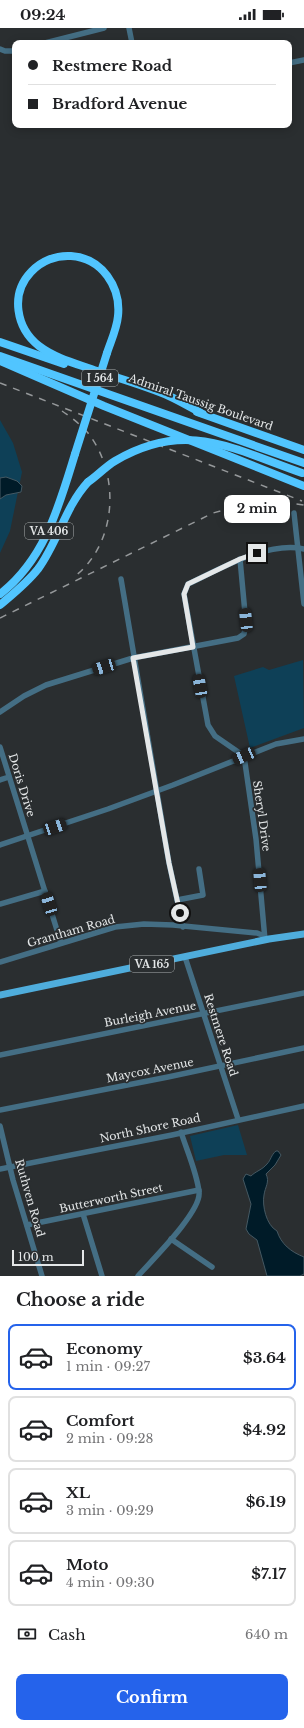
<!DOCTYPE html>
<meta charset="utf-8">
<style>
:root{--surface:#fff;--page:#f6f6f6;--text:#202124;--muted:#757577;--line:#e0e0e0;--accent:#2563eb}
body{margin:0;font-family:"Libre Baskerville",serif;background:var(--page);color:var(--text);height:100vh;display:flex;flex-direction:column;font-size:15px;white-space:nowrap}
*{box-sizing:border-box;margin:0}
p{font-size:13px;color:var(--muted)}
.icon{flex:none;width:22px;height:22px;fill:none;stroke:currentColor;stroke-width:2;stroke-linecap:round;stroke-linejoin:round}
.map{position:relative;height:1248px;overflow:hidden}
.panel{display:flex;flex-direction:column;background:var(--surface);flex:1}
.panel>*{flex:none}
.hud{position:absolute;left:12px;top:12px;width:280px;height:88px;border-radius:8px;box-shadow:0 2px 10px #0003;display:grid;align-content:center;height:88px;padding:0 16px;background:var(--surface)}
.scale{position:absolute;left:12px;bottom:10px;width:72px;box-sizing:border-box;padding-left:4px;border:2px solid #e4e7e8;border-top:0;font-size:11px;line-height:14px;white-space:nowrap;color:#e4e7e8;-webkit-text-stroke:3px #2a2e30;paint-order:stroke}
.end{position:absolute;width:18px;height:18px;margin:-9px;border:5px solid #e4e7e8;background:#111;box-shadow:0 0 0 2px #111}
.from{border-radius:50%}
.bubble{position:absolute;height:28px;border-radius:8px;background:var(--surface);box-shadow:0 2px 10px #0003;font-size:13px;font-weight:700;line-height:28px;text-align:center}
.car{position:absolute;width:12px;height:24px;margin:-12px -6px;border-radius:5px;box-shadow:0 0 3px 1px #0007;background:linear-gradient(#222 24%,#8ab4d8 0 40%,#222 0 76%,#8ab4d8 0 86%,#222 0)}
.hud b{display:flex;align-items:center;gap:14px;height:38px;font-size:15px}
.hud b+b{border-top:1px solid var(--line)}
.hud i{width:10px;height:10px;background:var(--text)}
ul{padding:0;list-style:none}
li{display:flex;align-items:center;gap:12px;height:66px;margin:0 8px 6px;padding:0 8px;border:2px solid var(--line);border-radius:8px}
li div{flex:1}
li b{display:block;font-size:15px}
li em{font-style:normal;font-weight:700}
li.on{border-color:var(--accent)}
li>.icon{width:36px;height:36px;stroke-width:1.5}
h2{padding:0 16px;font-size:18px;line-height:48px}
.pay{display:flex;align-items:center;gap:10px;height:44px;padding:0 16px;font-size:15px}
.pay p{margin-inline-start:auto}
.action{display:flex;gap:8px;margin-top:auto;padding:8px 16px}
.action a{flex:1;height:46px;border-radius:8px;background:var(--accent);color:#fff;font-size:16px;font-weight:700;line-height:46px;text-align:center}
.status{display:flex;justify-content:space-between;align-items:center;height:28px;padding:0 20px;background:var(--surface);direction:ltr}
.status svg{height:11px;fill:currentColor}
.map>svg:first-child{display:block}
.green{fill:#0e4057}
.water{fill:#001b28;stroke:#445862}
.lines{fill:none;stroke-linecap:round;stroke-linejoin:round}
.minor{stroke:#446e84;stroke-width:5.5}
.major{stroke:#4faddc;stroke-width:7}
.highway{stroke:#51c5ff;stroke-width:8}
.rail{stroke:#95989a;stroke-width:1.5;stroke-dasharray:7 7;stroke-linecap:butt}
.highway-bridge{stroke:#51c5ff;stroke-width:8}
.route{stroke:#e4e7e8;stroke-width:5}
.labels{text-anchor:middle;stroke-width:3.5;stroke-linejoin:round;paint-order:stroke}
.shield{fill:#2a2e30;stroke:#acb0b1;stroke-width:1}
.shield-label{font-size:10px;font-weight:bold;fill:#e4e7e8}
.street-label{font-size:11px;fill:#e4e7e8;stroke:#2a2e30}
</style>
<div class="status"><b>09:24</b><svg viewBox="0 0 49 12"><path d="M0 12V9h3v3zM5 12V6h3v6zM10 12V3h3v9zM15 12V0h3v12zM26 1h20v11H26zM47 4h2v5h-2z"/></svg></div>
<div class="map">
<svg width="304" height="1248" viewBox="0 0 304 1248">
<rect width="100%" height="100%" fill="#2a2e30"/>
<!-- green -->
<g class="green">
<path d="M0 392 13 415 22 444 10 503 0 525Z"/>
<path d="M303 632 304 700 250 720 234 648 263 639 269 642Z"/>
<path d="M238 1097 247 1127H224L196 1133 190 1108Z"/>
</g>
<!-- water -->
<g class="water">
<path d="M6 449 17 453 22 458 21 464 6 467 0 471V450Z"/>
<path d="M276 1123H278L281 1127 275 1137 266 1146C270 1154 265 1159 264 1167 262 1177 266 1197 277 1203 281 1216 291 1224 304 1229V1246L300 1248H267L257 1212 249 1206 246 1201 251 1176 243 1151 246 1146 251 1148C256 1143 262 1142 267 1136 271 1132 271 1127 276 1123Z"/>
</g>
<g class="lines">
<!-- minor -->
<g class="minor">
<path d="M129 0 132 15"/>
<path d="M45 15 104 0"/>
<path d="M0 21 5 23H15"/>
<path d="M289 35 304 32"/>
<path d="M294 485 304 576"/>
<path d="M121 551 169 835 183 899"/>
<path d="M0 684 24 668 46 657 133 630 238 610 244 606 246 596 240 531"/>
<path d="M0 719 61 915"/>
<path d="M0 752 9 749"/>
<path d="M0 817 108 781 173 757 276 716 304 711"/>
<path d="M177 872 203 867 199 841"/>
<path d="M0 876 45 863"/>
<path d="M265 912 256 811 244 728 215 708 208 697 184 566 188 556C220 541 267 513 304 521"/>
<path d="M185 929 238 1091"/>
<path d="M0 934 115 899 144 896 173 897 257 905 262 907 265 912"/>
<path d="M0 1027 304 965"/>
<path d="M0 1082 168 1049 304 1020"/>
<path d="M0 1098 13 1152 42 1248"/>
<path d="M0 1141 172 1107 304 1078"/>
<path d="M83 1186 102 1248"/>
<path d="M27 1197 199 1162"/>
<path d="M171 1211 212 1239"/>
<path d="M138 1248C152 1232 202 1183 199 1164 197 1145 187 1123 181 1104"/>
</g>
<!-- major -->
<path class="major" d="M0 967 269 911 304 906"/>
<!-- highway -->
<g class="highway">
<path d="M0 314 64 336"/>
<path d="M107 325C111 313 117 300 118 288 121 259 102 230 71 228 56 227 41 233 31 244 10 266 16 300 39 318 56 331 78 336 97 343 121 351 146 358 169 368 180 373 190 379 201 385"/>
<path d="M0 328 304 435"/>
<path d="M0 333 104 378 304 458"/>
<path d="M197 384 304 422"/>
<path d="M0 566C45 531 59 478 75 426"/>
<path d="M0 577C13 566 27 555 38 541 58 514 65 479 88 454"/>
</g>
<!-- rail -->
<g class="rail">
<path d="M0 355 302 473"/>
<path d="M62 383C71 389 81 397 88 405 121 447 117 516 74 549"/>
<path d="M0 590 213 485C243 477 272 472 304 477"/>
</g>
<!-- highway-bridge -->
<g class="highway-bridge">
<path d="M75 426 107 325"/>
<path d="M88 454C97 448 105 439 115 433 186 391 233 421 302 445"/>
</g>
</g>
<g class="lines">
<!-- route -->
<path class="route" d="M180 885 169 835 133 630 193 619 184 566 188 556 240 531 257 525"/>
</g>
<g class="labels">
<!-- shield labels -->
<g class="shield">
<rect x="82" y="342" width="36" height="16" rx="3"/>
<rect x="25" y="495" width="48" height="16" rx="3"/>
<rect x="130" y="928" width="44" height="16" rx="3"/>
</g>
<g class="shield-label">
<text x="100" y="354">I 564</text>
<text x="49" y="507">VA 406</text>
<text x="152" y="940">VA 165</text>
</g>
<!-- street labels -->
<g class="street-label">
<text transform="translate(201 374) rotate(19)" y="4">Admiral Taussig Boulevard</text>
<text transform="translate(22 757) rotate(73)" y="4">Doris Drive</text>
<text transform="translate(262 788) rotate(82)" y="4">Sheryl Drive</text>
<text transform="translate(71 903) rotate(-16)" y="4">Grantham Road</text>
<text transform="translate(150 986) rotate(-11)" y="4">Burleigh Avenue</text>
<text transform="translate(221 1007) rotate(72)" y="4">Restmere Road</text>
<text transform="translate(150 1042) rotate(-11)" y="4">Maycox Avenue</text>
<text transform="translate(150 1100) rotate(-12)" y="4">North Shore Road</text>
<text transform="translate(30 1170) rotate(74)" y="4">Ruthven Road</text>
<text transform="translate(111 1170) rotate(-12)" y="4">Butterworth Street</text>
</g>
</g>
</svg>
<div class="scale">100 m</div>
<i class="end from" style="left:180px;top:885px"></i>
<i class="end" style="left:257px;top:525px"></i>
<div class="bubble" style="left:224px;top:467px;width:66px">2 min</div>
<i class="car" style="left:246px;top:592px;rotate:354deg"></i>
<i class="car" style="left:104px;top:639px;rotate:253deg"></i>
<i class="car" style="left:200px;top:658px;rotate:350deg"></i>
<i class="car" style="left:244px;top:728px;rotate:247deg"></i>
<i class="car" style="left:55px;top:799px;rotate:72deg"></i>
<i class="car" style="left:260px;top:852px;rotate:355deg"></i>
<i class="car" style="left:49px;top:876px;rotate:343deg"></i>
<div class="hud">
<b><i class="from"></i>Restmere Road</b>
<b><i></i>Bradford Avenue</b>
</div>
</div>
<section class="panel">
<h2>Choose a ride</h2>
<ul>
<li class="on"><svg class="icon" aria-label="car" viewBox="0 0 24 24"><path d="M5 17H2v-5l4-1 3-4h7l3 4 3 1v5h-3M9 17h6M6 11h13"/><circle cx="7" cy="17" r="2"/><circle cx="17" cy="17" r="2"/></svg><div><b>Economy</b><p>1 min · 09:27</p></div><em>$3.64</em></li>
<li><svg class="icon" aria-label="car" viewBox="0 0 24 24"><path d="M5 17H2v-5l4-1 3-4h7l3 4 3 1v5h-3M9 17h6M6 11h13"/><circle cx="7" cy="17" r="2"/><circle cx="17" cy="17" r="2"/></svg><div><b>Comfort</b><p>2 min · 09:28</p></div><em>$4.92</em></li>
<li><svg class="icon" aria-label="car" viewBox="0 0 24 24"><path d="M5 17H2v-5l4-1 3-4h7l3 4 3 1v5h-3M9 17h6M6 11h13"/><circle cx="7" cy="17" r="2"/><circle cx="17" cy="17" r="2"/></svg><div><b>XL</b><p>3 min · 09:29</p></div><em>$6.19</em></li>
<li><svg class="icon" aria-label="car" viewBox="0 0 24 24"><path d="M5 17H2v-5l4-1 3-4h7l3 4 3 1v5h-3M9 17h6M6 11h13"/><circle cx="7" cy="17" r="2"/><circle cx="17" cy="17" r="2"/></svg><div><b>Moto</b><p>4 min · 09:30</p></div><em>$7.17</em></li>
</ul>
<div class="pay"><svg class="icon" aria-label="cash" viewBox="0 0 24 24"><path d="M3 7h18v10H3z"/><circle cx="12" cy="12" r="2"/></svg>Cash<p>640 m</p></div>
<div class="action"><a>Confirm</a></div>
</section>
